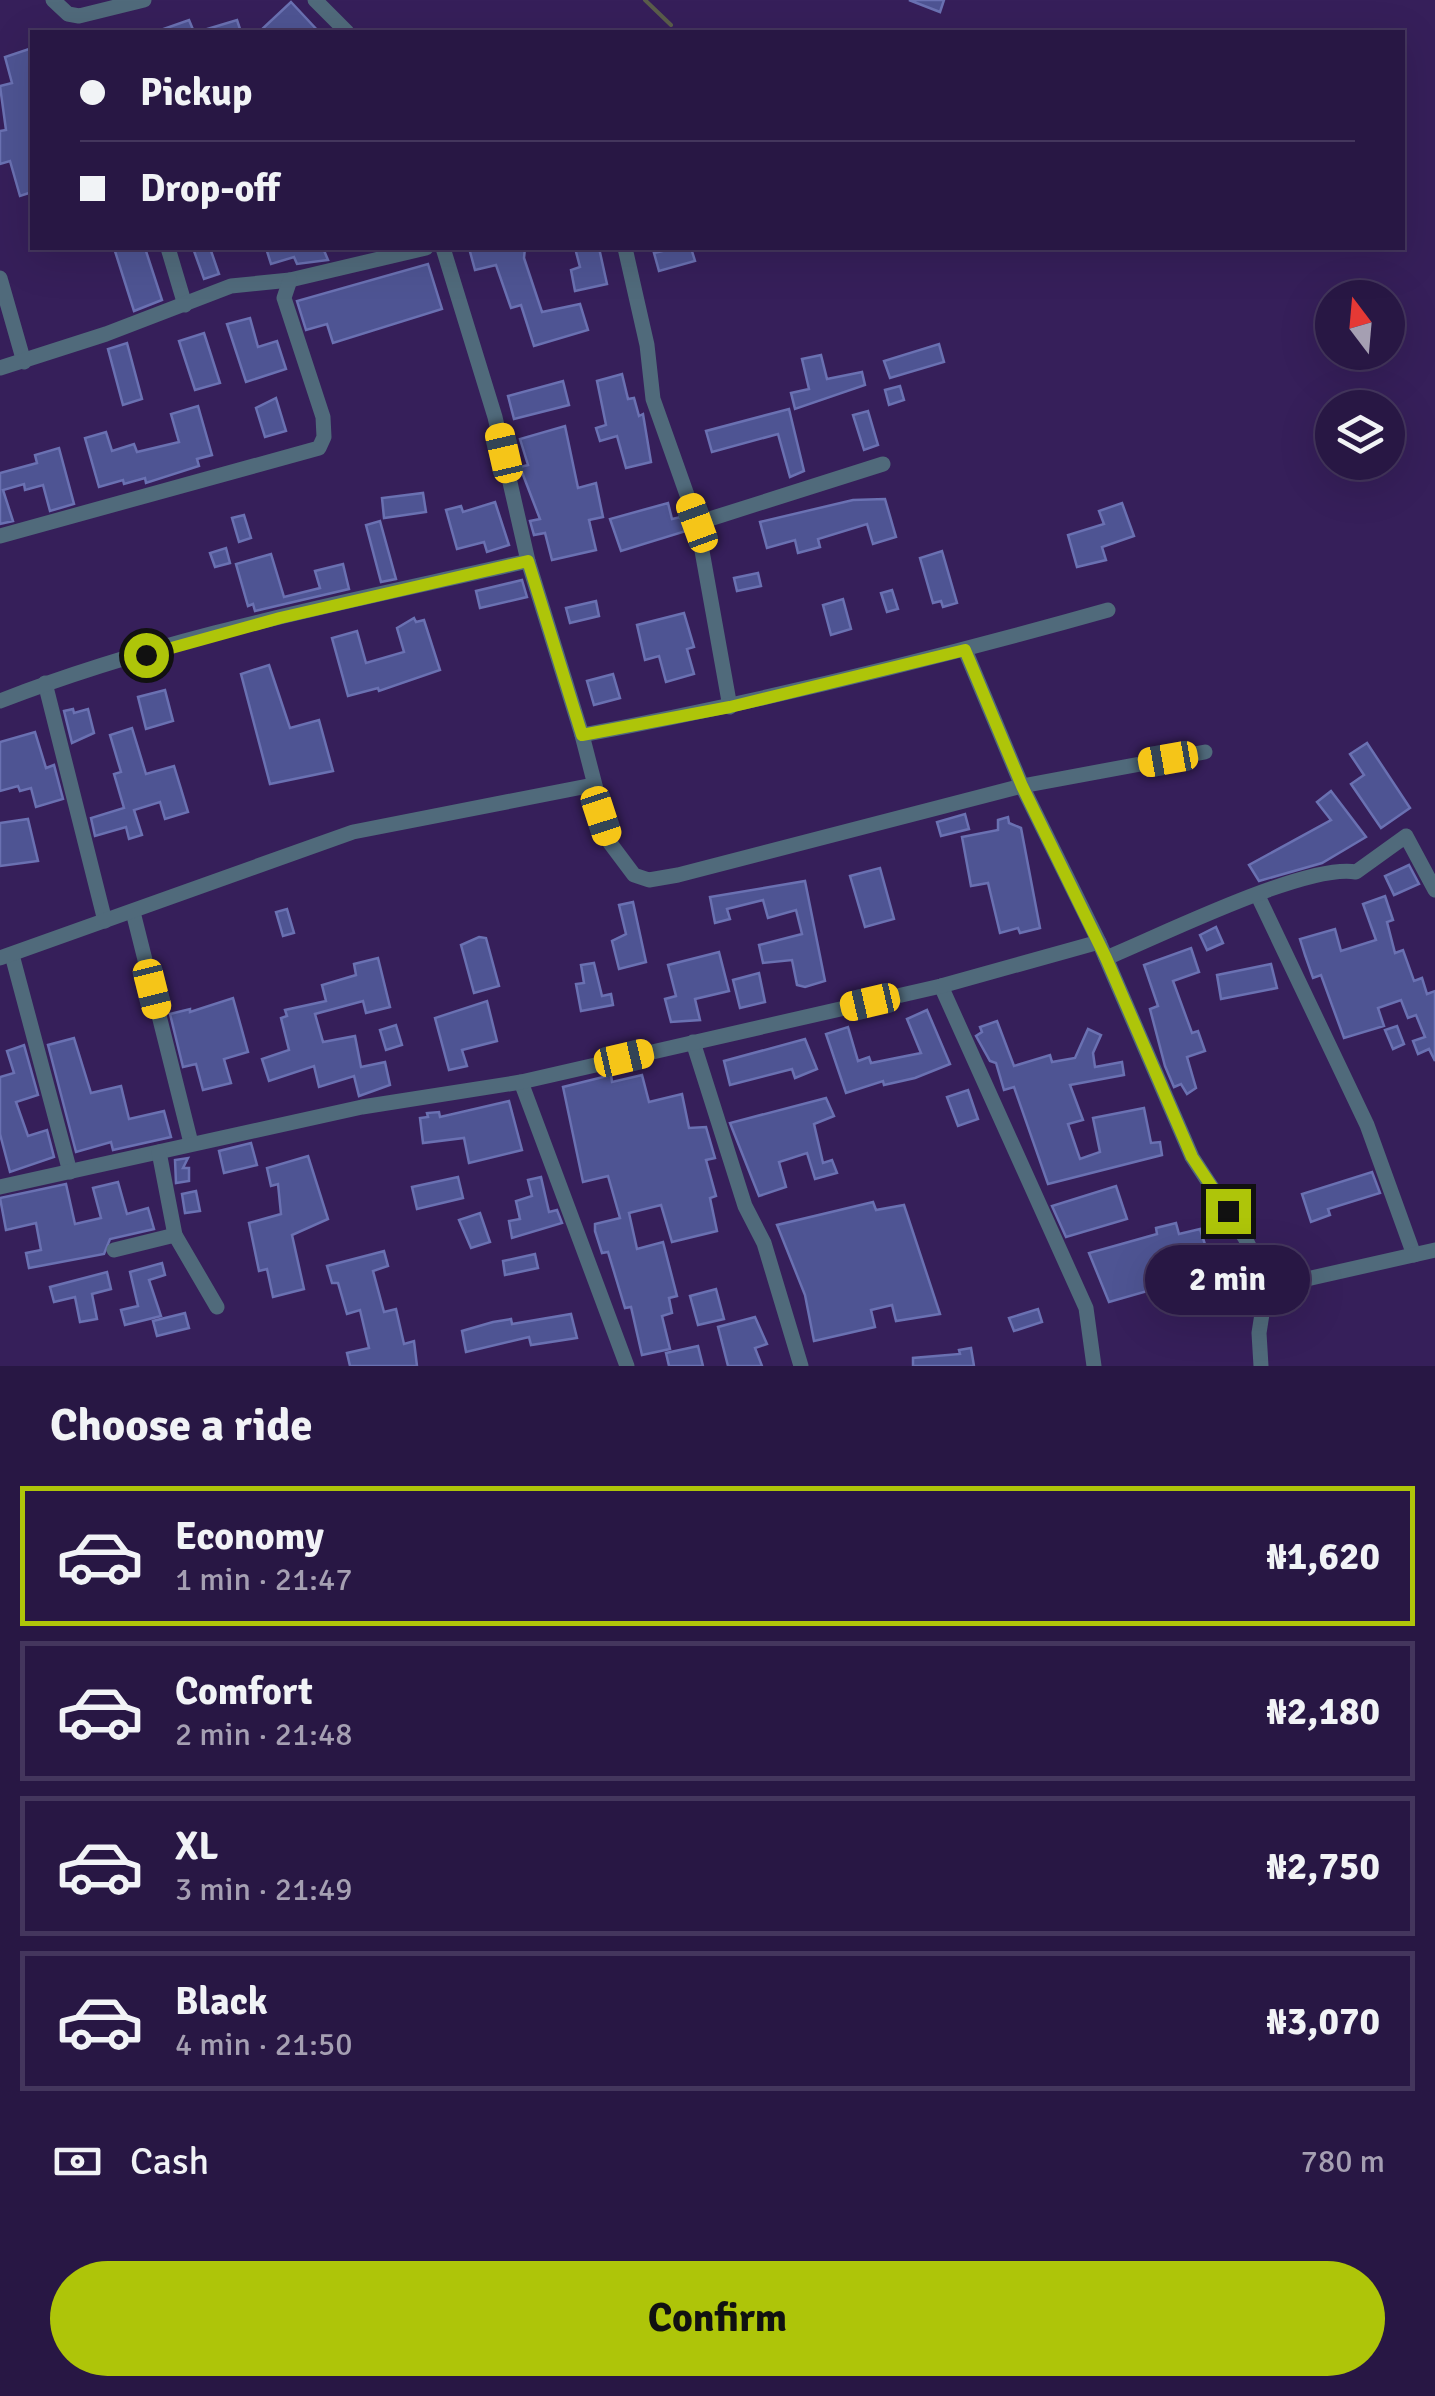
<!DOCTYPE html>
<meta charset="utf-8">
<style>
:root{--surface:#281744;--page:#30204b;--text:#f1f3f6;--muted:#a59fb2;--line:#44365d;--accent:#aec509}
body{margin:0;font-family:Signika,sans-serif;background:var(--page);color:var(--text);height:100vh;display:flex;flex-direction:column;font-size:38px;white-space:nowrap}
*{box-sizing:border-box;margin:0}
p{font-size:32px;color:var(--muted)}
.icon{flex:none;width:55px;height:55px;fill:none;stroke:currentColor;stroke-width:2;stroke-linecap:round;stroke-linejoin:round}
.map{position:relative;height:1366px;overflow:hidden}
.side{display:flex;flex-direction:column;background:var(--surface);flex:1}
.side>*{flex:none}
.guide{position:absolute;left:30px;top:30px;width:1375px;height:220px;border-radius:0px;box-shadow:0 10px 40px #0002,0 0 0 2px var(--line);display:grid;align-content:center;height:220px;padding:0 50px;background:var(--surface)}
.needle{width:65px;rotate:344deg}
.fabs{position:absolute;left:1315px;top:280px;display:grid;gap:20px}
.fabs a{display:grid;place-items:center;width:90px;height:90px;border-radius:50%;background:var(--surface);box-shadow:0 10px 40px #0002,0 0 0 2px var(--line);font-size:50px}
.end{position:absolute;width:45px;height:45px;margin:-22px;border:12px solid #aec509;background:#111;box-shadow:0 0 0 5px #111}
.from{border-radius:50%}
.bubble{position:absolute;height:70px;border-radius:35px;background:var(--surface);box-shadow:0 10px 40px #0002,0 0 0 2px var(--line);font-size:32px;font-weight:700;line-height:70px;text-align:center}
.car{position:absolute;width:30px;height:60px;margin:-30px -15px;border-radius:12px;box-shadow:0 0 8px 2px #0007;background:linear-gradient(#f5c518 24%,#345 0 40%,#f5c518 0 76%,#345 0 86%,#f5c518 0)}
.guide b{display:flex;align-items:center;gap:35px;height:95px;font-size:38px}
.guide b+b{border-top:2px solid var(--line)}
.guide i{width:25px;height:25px;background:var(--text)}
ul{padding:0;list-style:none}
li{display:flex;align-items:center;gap:30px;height:140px;margin:0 20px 15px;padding:0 30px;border:5px solid var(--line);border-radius:0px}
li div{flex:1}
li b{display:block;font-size:38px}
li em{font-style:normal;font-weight:700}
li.active{border-color:var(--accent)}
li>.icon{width:90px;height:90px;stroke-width:1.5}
h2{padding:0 50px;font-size:45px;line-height:120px}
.pay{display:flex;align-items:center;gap:25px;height:110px;padding:0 50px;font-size:38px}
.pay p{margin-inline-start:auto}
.primary-button{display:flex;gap:20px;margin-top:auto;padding:20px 50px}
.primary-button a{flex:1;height:115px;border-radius:60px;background:var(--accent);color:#111;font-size:40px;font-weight:700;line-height:115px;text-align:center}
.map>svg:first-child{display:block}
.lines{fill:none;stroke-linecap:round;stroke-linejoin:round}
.stream{stroke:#5a5d4b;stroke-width:4}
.building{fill:#4e5493;stroke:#6a71b2;stroke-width:2.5}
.minor{stroke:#506a7b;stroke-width:15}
.route{stroke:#aec509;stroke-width:12}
</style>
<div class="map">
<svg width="1435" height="1366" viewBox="0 0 1435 1366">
<rect width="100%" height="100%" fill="#361f5a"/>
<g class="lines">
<!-- stream -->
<path class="stream" d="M645 0 671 25"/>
</g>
<!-- building -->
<g class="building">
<path d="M909 0H944L940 12Z"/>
<path d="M291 2 319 32H259Z"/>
<path d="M189 20 194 32H158V31Z"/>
<path d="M237 20 241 32H204V30Z"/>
<path d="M32 48V192L20 196 10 161 0 164V131L6 130 0 86 12 83 5 57Z"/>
<path d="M114 248H145L162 300 134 311Z"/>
<path d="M210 248 219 274 204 279 194 251Z"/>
<path d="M266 248H323L328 260 297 264 294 257 271 264Z"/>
<path d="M469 248H525L524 258 542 312 580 304 588 330 534 346 521 305 511 308 496 265 475 270Z"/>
<path d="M575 248H599L607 284 575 291 571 270 580 267Z"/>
<path d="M675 248H691L695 261 659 271 654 253Z"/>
<path d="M428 264 442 309 333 343 327 324 306 330 297 301Z"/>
<path d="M250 318 258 347 277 341 286 369 246 382 227 324Z"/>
<path d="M204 333 220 383 195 390 179 341Z"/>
<path d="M127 343 142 399 123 405 108 349Z"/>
<path d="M939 344 944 362 890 378 884 361Z"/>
<path d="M821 355 827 379 862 372 865 385 795 409 791 393 809 389 802 359Z"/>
<path d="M622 374 628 399 634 398 639 416 643 414 651 462 626 468 617 436 600 441 596 428 606 425 597 381Z"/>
<path d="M563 381 569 405 514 419 508 396Z"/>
<path d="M900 386 904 400 889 405 885 390Z"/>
<path d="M276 398 286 431 265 437 256 408Z"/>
<path d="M198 406 212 455 197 459 199 466 146 483 145 478 124 484 123 480 99 487 85 438 106 432 112 451 134 444 137 452 179 442 171 414Z"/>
<path d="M789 409 804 471 790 477 778 434 712 452 706 431Z"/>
<path d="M868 411 878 445 864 450 853 415Z"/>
<path d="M565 426 578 488 596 483 603 517 589 520 596 550 552 560 545 533 534 535 530 521 540 519 520 467 528 465 520 439Z"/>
<path d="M59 448 74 504 50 511 43 485 25 490 24 484 3 490 13 521 0 524V473L37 463 35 455Z"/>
<path d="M423 493 426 512 384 518 382 498Z"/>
<path d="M885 499 896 537 873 544 867 524 818 539 820 547 798 553 795 540 767 548 760 522 853 500Z"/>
<path d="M495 502 509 545 487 552 484 542 457 549 446 510 461 506 463 512Z"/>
<path d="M668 503 672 519 681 517 686 531 621 551 610 519Z"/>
<path d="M1122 503 1134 536 1102 547 1106 560 1077 567 1068 535 1104 524 1099 511Z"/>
<path d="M244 515 251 538 239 542 232 518Z"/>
<path d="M380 521 396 579 381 582 366 525Z"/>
<path d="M226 548 230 563 215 567 210 553Z"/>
<path d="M942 551 957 603 943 607 941 601 933 603 920 558Z"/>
<path d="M271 554 284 597 320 588 315 571 343 564 349 589 255 611 253 604 248 606 236 564Z"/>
<path d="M758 573 761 586 737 591 734 578Z"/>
<path d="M522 580 527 597 480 608 476 591Z"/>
<path d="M892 590 898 609 887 612 881 593Z"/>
<path d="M843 599 851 629 831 635 823 605Z"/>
<path d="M596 601 599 616 570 623 566 608Z"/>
<path d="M684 613 694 647 687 649 694 674 666 682 659 656 645 660 637 625Z"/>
<path d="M414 618 416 622 424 620 440 670 379 691 378 688 348 696 332 638 357 631 366 663 404 652 397 628Z"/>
<path d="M269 665 290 728 319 720 333 771 270 784 241 674Z"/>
<path d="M613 674 620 698 594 705 587 681Z"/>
<path d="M165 690 173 721 146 729 138 697Z"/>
<path d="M73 709 74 713 88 709 94 733 72 743 64 711Z"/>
<path d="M132 728 146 774 174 766 188 812 165 819 160 802 134 810 142 835 129 839 126 827 95 836 91 818 124 808 114 774 121 772 110 735Z"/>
<path d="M35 732 46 768 54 765 63 799 36 807 31 788 20 791 18 786 0 791V742Z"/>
<path d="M1367 743 1410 808 1381 828 1351 784 1364 775 1350 754Z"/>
<path d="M1331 791 1366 837 1322 863 1259 881 1249 865 1331 820 1317 802Z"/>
<path d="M965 814 969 829 941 836 937 822Z"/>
<path d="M1008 817 1009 823 1021 828 1040 928 1020 933 1018 928 1000 933 988 883 971 886 962 837 998 830V820Z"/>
<path d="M28 819 38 861 0 866V823Z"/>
<path d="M1409 865 1419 884 1394 895 1385 876Z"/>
<path d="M880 868 894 919 865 927 850 876Z"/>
<path d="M805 881 825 981 805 987 797 985 792 960 763 963 759 945 802 934 796 910 768 918 763 900 727 909 730 919 715 923 710 897Z"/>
<path d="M1385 896 1393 920 1387 922 1395 953 1403 950 1414 981 1422 978 1427 994 1435 991V1061L1429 1049 1418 1054 1413 1041 1425 1037 1416 1015 1408 1018 1401 1000 1378 1008 1384 1026 1344 1038 1321 975 1313 978 1305 955 1300 939 1335 929 1341 951 1376 940 1363 904Z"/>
<path d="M633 902 646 962 619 969 612 941 626 934 619 905Z"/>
<path d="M287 909 294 933 283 936 276 912Z"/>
<path d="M1216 927 1223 943 1207 950 1200 935Z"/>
<path d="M479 937 486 938 499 986 474 993 461 945Z"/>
<path d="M1191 948 1199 972 1173 981 1192 1033 1198 1031 1205 1051 1187 1057 1196 1088 1187 1094 1181 1084 1174 1087 1165 1066 1150 1009 1158 1006 1144 965Z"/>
<path d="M719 952 729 991 695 999 700 1020 671 1022 665 999 676 996 668 965Z"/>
<path d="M378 958 390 1007 366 1013 363 1001 315 1014 323 1042 355 1036 361 1067 385 1062 390 1085 359 1096 354 1076 319 1087 314 1066 269 1081 262 1059 289 1050 281 1018 287 1016 285 1010 326 1001 322 985 356 975 354 964Z"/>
<path d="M594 963 602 996 611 994 613 1005 581 1011 576 984 584 983 581 965Z"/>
<path d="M1271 964 1277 988 1221 999 1217 975Z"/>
<path d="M759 973 765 1002 740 1008 733 980Z"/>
<path d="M233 998 248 1052 224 1059 231 1083 203 1090 196 1064 183 1067 170 1014 190 1009V1012Z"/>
<path d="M487 1001 497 1041 462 1050 467 1066 449 1070 435 1018Z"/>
<path d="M927 1010 950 1064 915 1078 884 1085 883 1081 846 1093 826 1034 848 1027 858 1061 869 1057 871 1063 921 1053 907 1019Z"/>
<path d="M997 1021 1014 1066 1050 1055 1052 1062 1075 1058 1088 1029 1101 1035 1093 1053 1095 1067 1122 1062 1124 1075 1070 1085 1083 1120 1068 1124 1080 1159 1100 1152 1093 1118 1144 1108 1151 1143 1160 1142 1162 1155 1048 1184 1014 1087 1004 1090 996 1063 990 1061 976 1036 982 1032 980 1027Z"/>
<path d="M396 1025 402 1045 386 1050 380 1030Z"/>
<path d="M1397 1026 1404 1044 1393 1049 1385 1030Z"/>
<path d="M74 1038 91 1093 121 1086 129 1119 164 1111 171 1137 113 1150 111 1142 76 1152 48 1045Z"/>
<path d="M805 1039 817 1069 795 1078 792 1069 730 1085 724 1061Z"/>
<path d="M24 1045 38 1095 16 1102 28 1136 47 1130 54 1157 10 1172 0 1134V1077L14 1073 7 1051Z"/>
<path d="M611 1075 612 1082 642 1075 649 1102 682 1094 689 1128 706 1127 715 1158 706 1160 716 1196 710 1198 717 1231 672 1242 661 1205 629 1213 637 1249 663 1242 677 1296 669 1298 672 1313 662 1316 670 1349 642 1355 631 1307 625 1308 608 1252 602 1253 595 1231V1224L620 1218 608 1176 583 1182 563 1087Z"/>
<path d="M968 1090 978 1119 958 1126 947 1097Z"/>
<path d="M826 1098 834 1116 814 1124 823 1163 832 1160 837 1173 815 1179 807 1153 779 1162 786 1187 759 1196 730 1123Z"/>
<path d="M509 1101 522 1150 469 1163 464 1138 423 1143 420 1118 428 1117 427 1113 439 1112 440 1117Z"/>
<path d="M251 1143 257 1165 224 1173 219 1151Z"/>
<path d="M308 1156 328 1219 292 1235 304 1289 273 1297 267 1269 259 1271 249 1223 281 1214 278 1184 271 1186 267 1168Z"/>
<path d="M188 1158 183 1168H189V1181L176 1183 175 1160Z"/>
<path d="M1372 1172 1380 1193 1328 1209 1330 1215 1311 1222 1302 1194Z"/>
<path d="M458 1177 463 1198 417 1209 412 1187Z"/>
<path d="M541 1177 549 1212 557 1210 562 1223 512 1238 509 1221 520 1219 516 1201 532 1196 528 1180Z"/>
<path d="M118 1182 127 1214 148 1208 154 1229 110 1239 104 1254 29 1268 26 1253 41 1250 36 1223 6 1230 0 1198 66 1184 75 1224 101 1218 93 1188Z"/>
<path d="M1116 1186 1127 1219 1066 1237 1052 1206Z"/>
<path d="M196 1191 200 1211 185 1213 182 1194Z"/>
<path d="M873 1202 876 1210 904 1205 940 1314 896 1321 892 1305 871 1310 875 1327 814 1341 805 1295 777 1225Z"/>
<path d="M480 1213 490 1242 471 1248 459 1220Z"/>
<path d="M1176 1223 1179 1234 1200 1229 1214 1272 1109 1302 1089 1253 1157 1234 1156 1228Z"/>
<path d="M384 1251 388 1266 373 1271 384 1312 396 1309 404 1344 414 1341 417 1366H350L347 1353 369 1348 360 1310 347 1314 338 1283H332L327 1266Z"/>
<path d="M535 1254 538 1268 505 1275 503 1261Z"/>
<path d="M162 1263 165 1275 149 1280 161 1316 125 1325 121 1310 138 1306 130 1272Z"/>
<path d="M107 1272 111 1289 92 1294 97 1319 80 1322 75 1297 54 1302 50 1287Z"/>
<path d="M716 1289 724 1319 698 1325 690 1296Z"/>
<path d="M1038 1309 1042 1322 1014 1331 1009 1318Z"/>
<path d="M185 1313 189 1328 157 1336 153 1321Z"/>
<path d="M571 1314 577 1338 531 1345 529 1337 466 1352 462 1331 493 1322 511 1319 512 1324Z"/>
<path d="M755 1317 767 1344 755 1348 762 1366H728L718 1327Z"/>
<path d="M698 1346 703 1366H669L666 1353Z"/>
<path d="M971 1348 974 1366H913V1358L960 1354 959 1350Z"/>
</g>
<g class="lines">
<!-- minor -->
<g class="minor">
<path d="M53 0 68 14 79 16 144 0"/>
<path d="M315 0 347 32"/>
<path d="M168 248 185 305"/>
<path d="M443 248 495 417 528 561 582 735 610 843 634 875 649 880 678 875 1022 786 1205 752"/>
<path d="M625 248 647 345 653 399 697 523 730 707"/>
<path d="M0 278 24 362"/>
<path d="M0 368 106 334 231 286 290 280 426 248"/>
<path d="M697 523 883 464"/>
<path d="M0 536 319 448 324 437 323 417 284 298 290 280"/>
<path d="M965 650 1022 786 1099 942 1192 1157 1245 1238 1267 1282 1259 1333 1261 1366"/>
<path d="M45 683 105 921"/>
<path d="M0 701C169 635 352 601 528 561"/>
<path d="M582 735C760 702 934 659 1108 610"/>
<path d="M1258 896 1367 1125 1414 1255"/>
<path d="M133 912 191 1143"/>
<path d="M12 955 70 1172"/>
<path d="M0 958 353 832 593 785"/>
<path d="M1106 958C1160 936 1306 863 1356 872L1406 836 1435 890"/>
<path d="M941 986 1086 1308 1094 1366"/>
<path d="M693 1042 745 1206 764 1243 801 1366"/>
<path d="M521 1082 627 1366"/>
<path d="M0 1187 362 1107 521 1082 941 986 1099 942"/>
<path d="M175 1235 217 1307"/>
<path d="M114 1250 175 1235 159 1152"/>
<path d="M1267 1282 1298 1281 1435 1250"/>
</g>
</g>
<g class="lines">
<!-- route -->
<path class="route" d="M146 655 280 618 528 561 582 735 730 707 965 650 1022 786 1106 958 1192 1157 1228 1211"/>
</g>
</svg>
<div class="fabs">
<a><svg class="needle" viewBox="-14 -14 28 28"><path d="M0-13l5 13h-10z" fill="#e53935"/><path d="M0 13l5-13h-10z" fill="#a59fb2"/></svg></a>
<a><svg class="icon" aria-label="layers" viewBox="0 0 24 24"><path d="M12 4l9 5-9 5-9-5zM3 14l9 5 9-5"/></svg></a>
</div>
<i class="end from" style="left:146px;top:655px"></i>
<i class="end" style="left:1228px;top:1211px"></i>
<div class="bubble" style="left:1145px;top:1245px;width:165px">2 min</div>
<i class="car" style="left:504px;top:453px;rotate:347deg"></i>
<i class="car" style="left:697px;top:523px;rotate:340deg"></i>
<i class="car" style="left:1168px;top:759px;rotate:260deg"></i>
<i class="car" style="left:601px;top:816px;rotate:162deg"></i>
<i class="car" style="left:152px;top:989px;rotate:166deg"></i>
<i class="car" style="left:870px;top:1002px;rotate:257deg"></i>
<i class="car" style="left:624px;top:1058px;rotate:77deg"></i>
<div class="guide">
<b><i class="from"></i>Pickup</b>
<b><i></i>Drop-off</b>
</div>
</div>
<section class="side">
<h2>Choose a ride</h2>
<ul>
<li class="active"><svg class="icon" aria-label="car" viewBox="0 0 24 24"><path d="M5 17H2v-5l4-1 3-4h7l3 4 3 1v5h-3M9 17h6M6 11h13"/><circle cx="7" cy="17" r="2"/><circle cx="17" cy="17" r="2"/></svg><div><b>Economy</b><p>1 min · 21:47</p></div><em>₦1,620</em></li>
<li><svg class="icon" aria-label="car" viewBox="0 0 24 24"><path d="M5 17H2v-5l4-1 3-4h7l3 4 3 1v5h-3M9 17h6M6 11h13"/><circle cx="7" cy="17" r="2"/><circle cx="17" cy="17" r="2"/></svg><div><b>Comfort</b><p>2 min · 21:48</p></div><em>₦2,180</em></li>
<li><svg class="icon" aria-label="car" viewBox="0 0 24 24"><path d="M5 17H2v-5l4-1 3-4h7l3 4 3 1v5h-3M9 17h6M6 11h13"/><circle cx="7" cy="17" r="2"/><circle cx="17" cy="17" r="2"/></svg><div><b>XL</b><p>3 min · 21:49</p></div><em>₦2,750</em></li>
<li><svg class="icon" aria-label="car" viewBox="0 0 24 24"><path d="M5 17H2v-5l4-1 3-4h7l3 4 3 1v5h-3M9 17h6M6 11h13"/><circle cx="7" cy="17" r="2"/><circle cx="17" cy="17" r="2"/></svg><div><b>Black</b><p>4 min · 21:50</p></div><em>₦3,070</em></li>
</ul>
<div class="pay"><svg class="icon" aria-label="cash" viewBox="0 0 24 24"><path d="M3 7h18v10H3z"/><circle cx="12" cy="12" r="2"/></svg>Cash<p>780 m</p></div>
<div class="primary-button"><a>Confirm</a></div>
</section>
